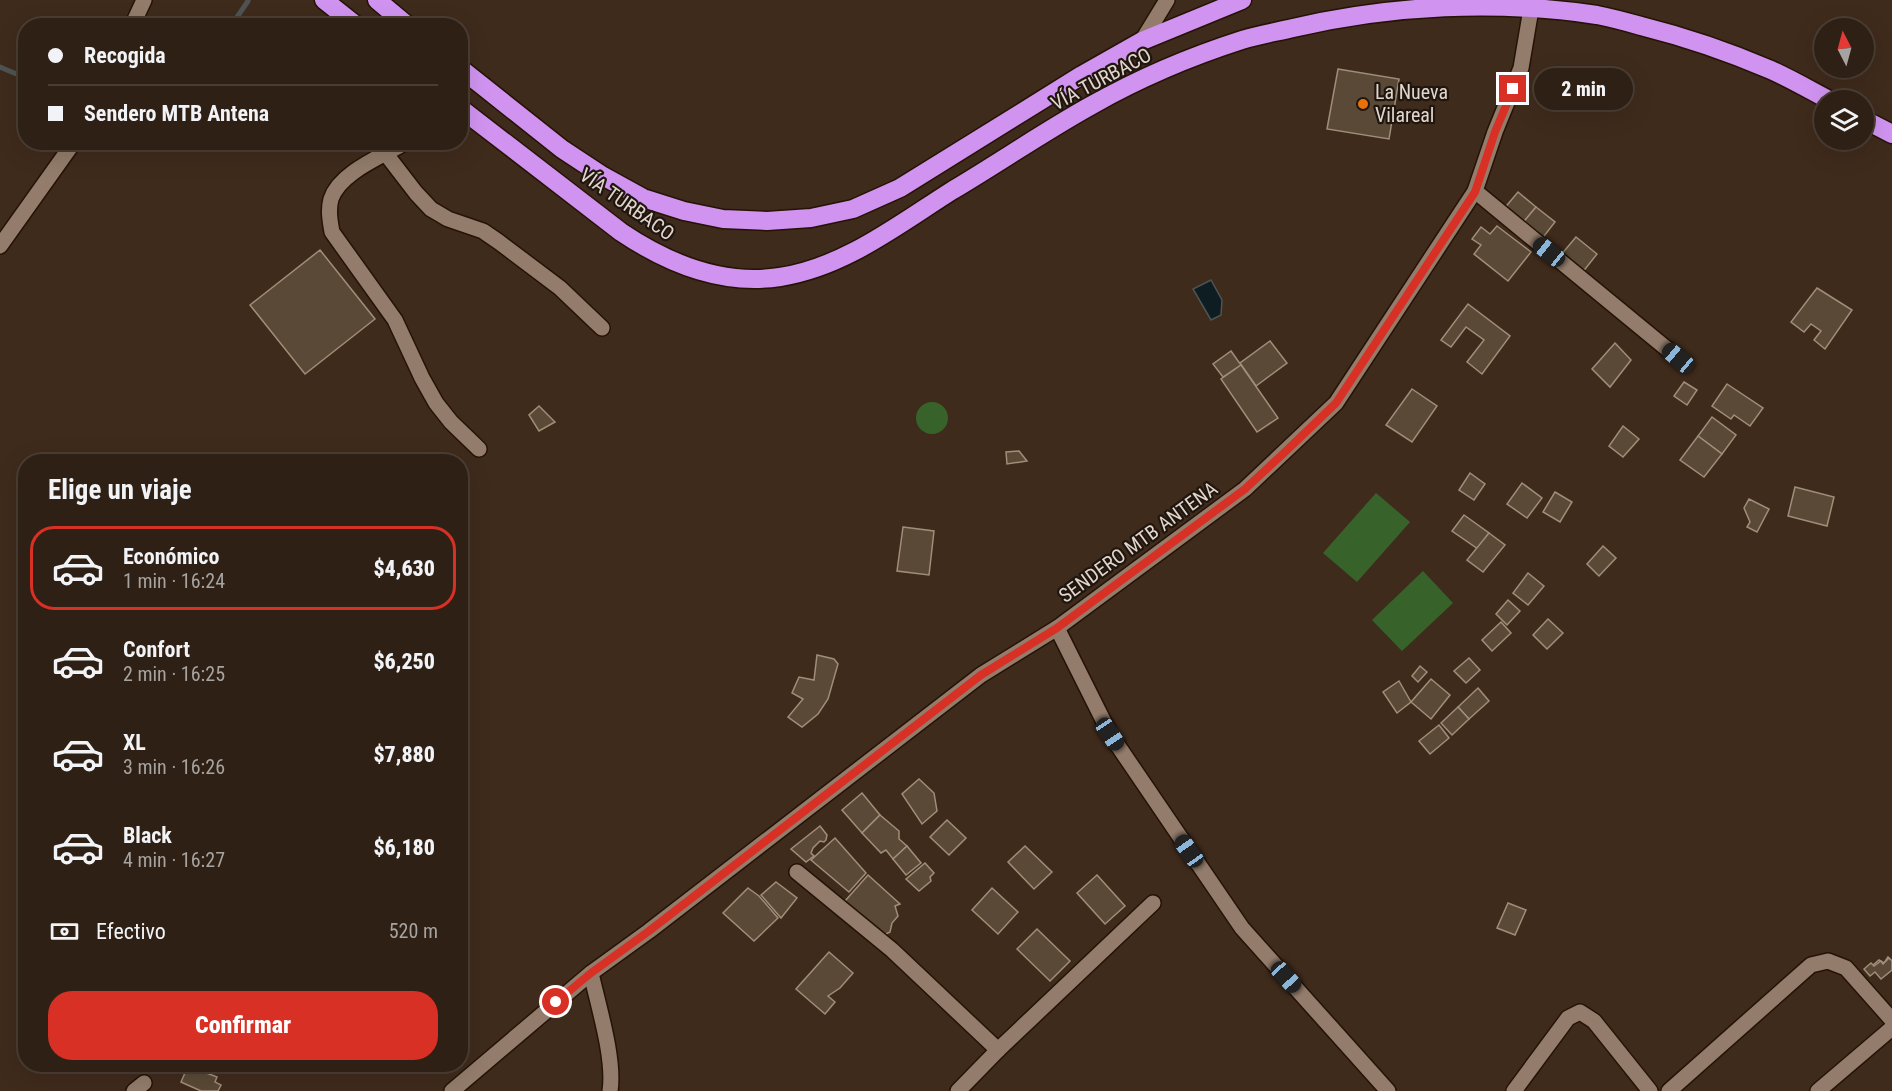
<!DOCTYPE html>
<html lang="es">
<meta charset="utf-8">
<style>
:root{--surface:#2f2015;--page:#3b2d22;--text:#f1f3f6;--muted:#a7a3a0;--line:#4a3e34;--accent:#d93025}
body{margin:0;font-family:"Roboto Condensed",sans-serif;background:var(--page);color:var(--text);height:100vh;display:flex;flex-direction:column;font-size:22px;white-space:nowrap}
*{box-sizing:border-box;margin:0}
p{font-size:20px;color:var(--muted)}
.icon{flex:none;width:33px;height:33px;fill:none;stroke:currentColor;stroke-width:2;stroke-linecap:round;stroke-linejoin:round}
.map{position:relative;flex:1;overflow:hidden}
.drawer{position:absolute;left:18px;top:454px;width:450px;height:618px;display:flex;flex-direction:column;background:var(--surface);border-radius:24px;box-shadow:0 6px 24px #0002,0 0 0 2px var(--line)}
.drawer>*{flex:none}
.guide{position:absolute;left:18px;top:18px;width:450px;height:132px;border-radius:24px;box-shadow:0 6px 24px #0002,0 0 0 2px var(--line);display:grid;align-content:center;height:132px;padding:0 30px;background:var(--surface)}
.needle{width:39px;rotate:354deg}
.tools{position:absolute;left:1814px;top:18px;display:grid;gap:12px}
.tools a{display:grid;place-items:center;width:60px;height:60px;border-radius:50%;background:var(--surface);box-shadow:0 6px 24px #0002,0 0 0 2px var(--line);font-size:30px}
.end{position:absolute;width:27px;height:27px;margin:-14px;border:8px solid #d93025;background:#fff;box-shadow:0 0 0 3px #fff}
.from{border-radius:50%}
.bubble{position:absolute;height:42px;border-radius:21px;background:var(--surface);box-shadow:0 6px 24px #0002,0 0 0 2px var(--line);font-size:20px;font-weight:800;line-height:42px;text-align:center}
.car{position:absolute;width:18px;height:36px;margin:-18px -9px;border-radius:8px;box-shadow:0 0 4px 2px #0007;background:linear-gradient(#222 24%,#8ab4d8 0 40%,#222 0 76%,#8ab4d8 0 86%,#222 0)}
.guide b{display:flex;align-items:center;gap:21px;height:57px;font-size:22px}
.guide b+b{border-top:2px solid var(--line)}
.guide i{width:15px;height:15px;background:var(--text)}
ul{padding:0;list-style:none}
li{display:flex;align-items:center;gap:18px;height:84px;margin:0 12px 9px;padding:0 18px;border:3px solid transparent;border-radius:24px}
li div{flex:1}
li b{display:block;font-size:22px}
li em{font-style:normal;font-weight:800}
li.selected{border-color:var(--accent)}
li>.icon{width:54px;height:54px;stroke-width:1.5}
h2{padding:0 30px;font-size:27px;line-height:72px}
.pay{display:flex;align-items:center;gap:15px;height:66px;padding:0 30px;font-size:22px}
.pay p{margin-inline-start:auto}
.cta{display:flex;gap:12px;margin-top:auto;padding:12px 30px}
.cta a{flex:1;height:69px;border-radius:24px;background:var(--accent);color:#fff;font-size:24px;font-weight:800;line-height:69px;text-align:center}
.map>svg:first-child{display:block}
.green{fill:#37632a}
.water{fill:#0e1d21;stroke:#4e5454;stroke-width:1.5}
.lines{fill:none;stroke-linecap:round;stroke-linejoin:round}
.stream{stroke:#4e5454;stroke-width:5}
.building{fill:#5a4936;stroke:#a18e78;stroke-width:1.5}
.minor-casing{stroke:#251306;stroke-width:18}
.highway-casing{stroke:#251306;stroke-width:21}
.minor{stroke:#937c6b;stroke-width:15}
.highway{stroke:#d094f0;stroke-width:18}
.route{stroke:#d93025;stroke-width:8}
.food-dot{fill:#e8710a;stroke:#1f160f;stroke-width:2}
.labels{text-anchor:middle;stroke-width:4.5;stroke-linejoin:round;paint-order:stroke}
.street-label{font-size:20px;fill:#e2d5cc;stroke:#1f160f}
.poi-label{font-size:20px;fill:#e2d5cc;stroke:#1f160f;text-anchor:start}
</style>
<div class="map">
<svg width="1892" height="1091" viewBox="0 0 1892 1091">
<rect width="100%" height="100%" fill="#3f2b1c"/>
<!-- green -->
<g class="green">
<circle cx="932" cy="418" r="16"/>
<path d="M1376 493 1410 522 1357 582 1323 553Z"/>
<path d="M1423 571 1453 603 1402 651 1372 620Z"/>
</g>
<!-- water -->
<path class="water" d="M1211 280 1222 300 1221 315 1211 320 1193 289Z"/>
<g class="lines">
<!-- stream -->
<g class="stream">
<path d="M231 26 248 1"/>
<path d="M0 67 26 78"/>
</g>
</g>
<!-- building -->
<g class="building">
<path d="M1338 69 1399 79 1389 139 1327 129Z"/>
<path d="M1518 192 1536 207 1521 225 1503 210Z"/>
<path d="M1536 207 1555 222 1541 240 1521 225Z"/>
<path d="M1497 226 1531 252 1508 281 1474 254 1481 245 1472 239 1481 227 1490 234Z"/>
<path d="M1576 237 1597 254 1582 273 1560 256Z"/>
<path d="M320 250 375 319 305 374 250 305Z"/>
<path d="M1817 288 1852 310 1825 349 1814 340 1821 331 1811 324 1804 332 1791 322Z"/>
<path d="M1468 304 1510 336 1482 374 1467 362 1484 340 1466 327 1451 347 1441 340Z"/>
<path d="M1270 341 1287 363 1256 386 1240 363Z"/>
<path d="M1615 343 1631 360 1610 387 1592 369Z"/>
<path d="M1231 351 1241 365 1223 377 1213 364Z"/>
<path d="M1241 365 1278 418 1257 432 1221 379Z"/>
<path d="M1684 382 1697 390 1687 405 1674 396Z"/>
<path d="M1727 384 1763 408 1750 426 1734 415 1731 419 1712 406Z"/>
<path d="M1412 389 1437 406 1412 442 1386 425Z"/>
<path d="M539 406 555 422 539 431 529 415Z"/>
<path d="M1712 417 1736 435 1722 454 1698 436Z"/>
<path d="M1623 426 1639 439 1623 457 1609 446Z"/>
<path d="M1698 436 1722 454 1704 477 1680 460Z"/>
<path d="M1019 451 1027 461 1007 464 1006 452Z"/>
<path d="M1470 473 1485 484 1474 500 1459 490Z"/>
<path d="M1522 483 1542 498 1527 518 1507 504Z"/>
<path d="M1795 487 1834 497 1827 526 1788 516Z"/>
<path d="M1555 492 1572 502 1560 522 1543 512Z"/>
<path d="M1749 499 1769 509 1757 532 1747 527 1750 522 1744 508Z"/>
<path d="M1464 515 1489 533 1478 549 1452 531Z"/>
<path d="M903 527 934 531 929 575 897 571Z"/>
<path d="M1489 533 1505 545 1483 572 1467 560Z"/>
<path d="M1603 546 1616 558 1599 576 1587 564Z"/>
<path d="M1528 573 1544 586 1528 605 1513 593Z"/>
<path d="M1508 600 1520 611 1507 625 1496 614Z"/>
<path d="M1548 619 1563 633 1547 649 1533 635Z"/>
<path d="M1501 622 1511 633 1492 651 1482 640Z"/>
<path d="M817 655 834 659 838 664 828 699 818 714 802 727 788 717 803 699 792 693 799 677 814 680Z"/>
<path d="M1469 658 1480 670 1466 683 1454 671Z"/>
<path d="M1420 666 1427 672 1418 682 1412 676Z"/>
<path d="M1431 679 1450 695 1431 719 1411 702Z"/>
<path d="M1399 681 1411 702 1397 713 1383 692Z"/>
<path d="M1478 688 1489 701 1469 719 1458 707Z"/>
<path d="M1458 707 1469 719 1452 735 1441 723Z"/>
<path d="M1439 725 1449 738 1430 754 1419 741Z"/>
<path d="M919 779 934 793 937 811 922 824 902 794Z"/>
<path d="M862 793 880 815 862 833 842 810Z"/>
<path d="M880 815 899 831V839L907 846 893 859 886 850 881 853 862 833Z"/>
<path d="M947 820 966 838 949 855 930 837Z"/>
<path d="M820 826 827 835 826 840 824 842 820 841 813 848 811 853 814 856 806 862 791 849Z"/>
<path d="M835 838 866 873 849 892 811 860Z"/>
<path d="M907 846 921 863 906 875 893 859Z"/>
<path d="M1025 846 1052 872 1034 889 1008 862Z"/>
<path d="M925 863 934 873 930 877 931 881 919 891 906 879Z"/>
<path d="M868 875 900 904 895 906 898 916 892 923 890 932 882 936 845 901Z"/>
<path d="M1097 875 1125 906 1105 924 1077 893Z"/>
<path d="M776 882 797 898 781 918 761 895Z"/>
<path d="M748 888 759 896 778 918 754 941 723 913Z"/>
<path d="M992 888 1018 912 998 934 972 910Z"/>
<path d="M1508 903 1526 910 1515 935 1497 928Z"/>
<path d="M1037 929 1070 961 1050 981 1017 949Z"/>
<path d="M829 952 853 973 840 988 828 996 835 1002 825 1014 796 989Z"/>
<path d="M1888 957 1892 961V968L1883 976 1873 965 1879 960 1884 963Z"/>
<path d="M1889 958 1892 961V970L1881 979 1875 972 1870 976 1864 969 1871 963 1874 966 1881 961 1883 964Z"/>
<path d="M188 1066 217 1077 215 1082 221 1085 218 1091H201L181 1082Z"/>
</g>
<g class="lines">
<!-- minor casing -->
<g class="minor-casing">
<g id="minor">
<path d="M132 26 144 0"/>
<path d="M1142 41 1167 0"/>
<path d="M406 142C383 156 340 172 331 199 328 210 330 221 332 232L395 320 422 378 436 403 451 422 479 449"/>
<path d="M386 154 416 193 431 209 448 219 483 231 499 242 560 288 602 328"/>
<path d="M1475 191 1678 358"/>
<path d="M0 246 74 142"/>
<path d="M1057 628 1110 734 1242 928 1388 1091"/>
<path d="M797 872 892 950 998 1050"/>
<path d="M591 973C598 1005 615 1059 610 1091"/>
<path d="M134 1091 144 1083"/>
<path d="M452 1091 591 973 649 931 981 675 1057 628 1245 489 1336 403 1475 191 1495 132 1521 68 1531 9"/>
<path d="M958 1091 998 1050 1153 903"/>
<path d="M1514 1091 1568 1018 1580 1012 1594 1021 1650 1091"/>
<path d="M1669 1091 1811 965 1828 961 1846 968 1892 1020"/>
<path d="M1818 1091 1892 1028"/>
</g>
</g>
<!-- highway casing -->
<g class="highway-casing">
<g id="highway">
<path d="M324 0 357 26"/>
<path d="M377 0 408 26"/>
<path d="M460 68 562 149 603 176 643 198 684 211 723 219 767 221 811 218 853 209 900 188 1082 75 1142 41 1242 0"/>
<path d="M460 108 621 232C667 263 722 286 780 277 845 267 899 224 953 190 1000 162 1045 131 1092 105 1138 79 1192 56 1242 40 1258 35 1276 32 1293 28 1391 5 1497 0 1597 15 1612 18 1627 22 1641 26 1685 37 1729 52 1771 70 1791 79 1810 90 1829 100"/>
<path d="M1863 119 1892 134"/>
</g>
</g>
<!-- minor -->
<use href="#minor" class="minor"/>
<!-- highway -->
<use href="#highway" class="highway"/>
</g>
<g class="lines">
<!-- route -->
<path class="route" d="M556 1002 591 973 649 931 981 675 1057 628 1245 489 1285 452 1336 403 1475 192 1495 132 1513 89"/>
</g>
<!-- markers -->
<circle class="food-dot" cx="1363" cy="104" r="6"/>
<g class="labels">
<!-- street labels -->
<g class="street-label">
<text transform="translate(1101 79) rotate(-28)" y="7">VÍA TURBACO</text>
<text transform="translate(627 204) rotate(35)" y="7">VÍA TURBACO</text>
<text transform="translate(1138 542) rotate(-36)" y="7">SENDERO MTB ANTENA</text>
</g>
<!-- poi labels -->
<g class="poi-label">
<text x="1375" y="99">La Nueva<tspan x="1375" dy="23">Vilareal</tspan></text>
</g>
</g>
</svg>
<div class="tools">
<a><svg class="needle" viewBox="-14 -14 28 28"><path d="M0-13l5 13h-10z" fill="#e53935"/><path d="M0 13l5-13h-10z" fill="#a7a3a0"/></svg></a>
<a><svg class="icon" aria-label="layers" viewBox="0 0 24 24"><path d="M12 4l9 5-9 5-9-5zM3 14l9 5 9-5"/></svg></a>
</div>
<i class="end from" style="left:556px;top:1002px"></i>
<i class="end" style="left:1513px;top:89px"></i>
<div class="bubble" style="left:1534px;top:68px;width:99px">2 min</div>
<i class="car" style="left:1549px;top:252px;rotate:309deg"></i>
<i class="car" style="left:1678px;top:358px;rotate:310deg"></i>
<i class="car" style="left:1110px;top:734px;rotate:146deg"></i>
<i class="car" style="left:1189px;top:851px;rotate:325deg"></i>
<i class="car" style="left:1286px;top:977px;rotate:138deg"></i>
<div class="guide">
<b><i class="from"></i>Recogida</b>
<b><i></i>Sendero MTB Antena</b>
</div>
<section class="drawer">
<h2>Elige un viaje</h2>
<ul>
<li class="selected"><svg class="icon" aria-label="car" viewBox="0 0 24 24"><path d="M5 17H2v-5l4-1 3-4h7l3 4 3 1v5h-3M9 17h6M6 11h13"/><circle cx="7" cy="17" r="2"/><circle cx="17" cy="17" r="2"/></svg><div><b>Económico</b><p>1 min · 16:24</p></div><em>$4,630</em></li>
<li><svg class="icon" aria-label="car" viewBox="0 0 24 24"><path d="M5 17H2v-5l4-1 3-4h7l3 4 3 1v5h-3M9 17h6M6 11h13"/><circle cx="7" cy="17" r="2"/><circle cx="17" cy="17" r="2"/></svg><div><b>Confort</b><p>2 min · 16:25</p></div><em>$6,250</em></li>
<li><svg class="icon" aria-label="car" viewBox="0 0 24 24"><path d="M5 17H2v-5l4-1 3-4h7l3 4 3 1v5h-3M9 17h6M6 11h13"/><circle cx="7" cy="17" r="2"/><circle cx="17" cy="17" r="2"/></svg><div><b>XL</b><p>3 min · 16:26</p></div><em>$7,880</em></li>
<li><svg class="icon" aria-label="car" viewBox="0 0 24 24"><path d="M5 17H2v-5l4-1 3-4h7l3 4 3 1v5h-3M9 17h6M6 11h13"/><circle cx="7" cy="17" r="2"/><circle cx="17" cy="17" r="2"/></svg><div><b>Black</b><p>4 min · 16:27</p></div><em>$6,180</em></li>
</ul>
<div class="pay"><svg class="icon" aria-label="cash" viewBox="0 0 24 24"><path d="M3 7h18v10H3z"/><circle cx="12" cy="12" r="2"/></svg>Efectivo<p>520 m</p></div>
<div class="cta"><a>Confirmar</a></div>
</section>
</div>
